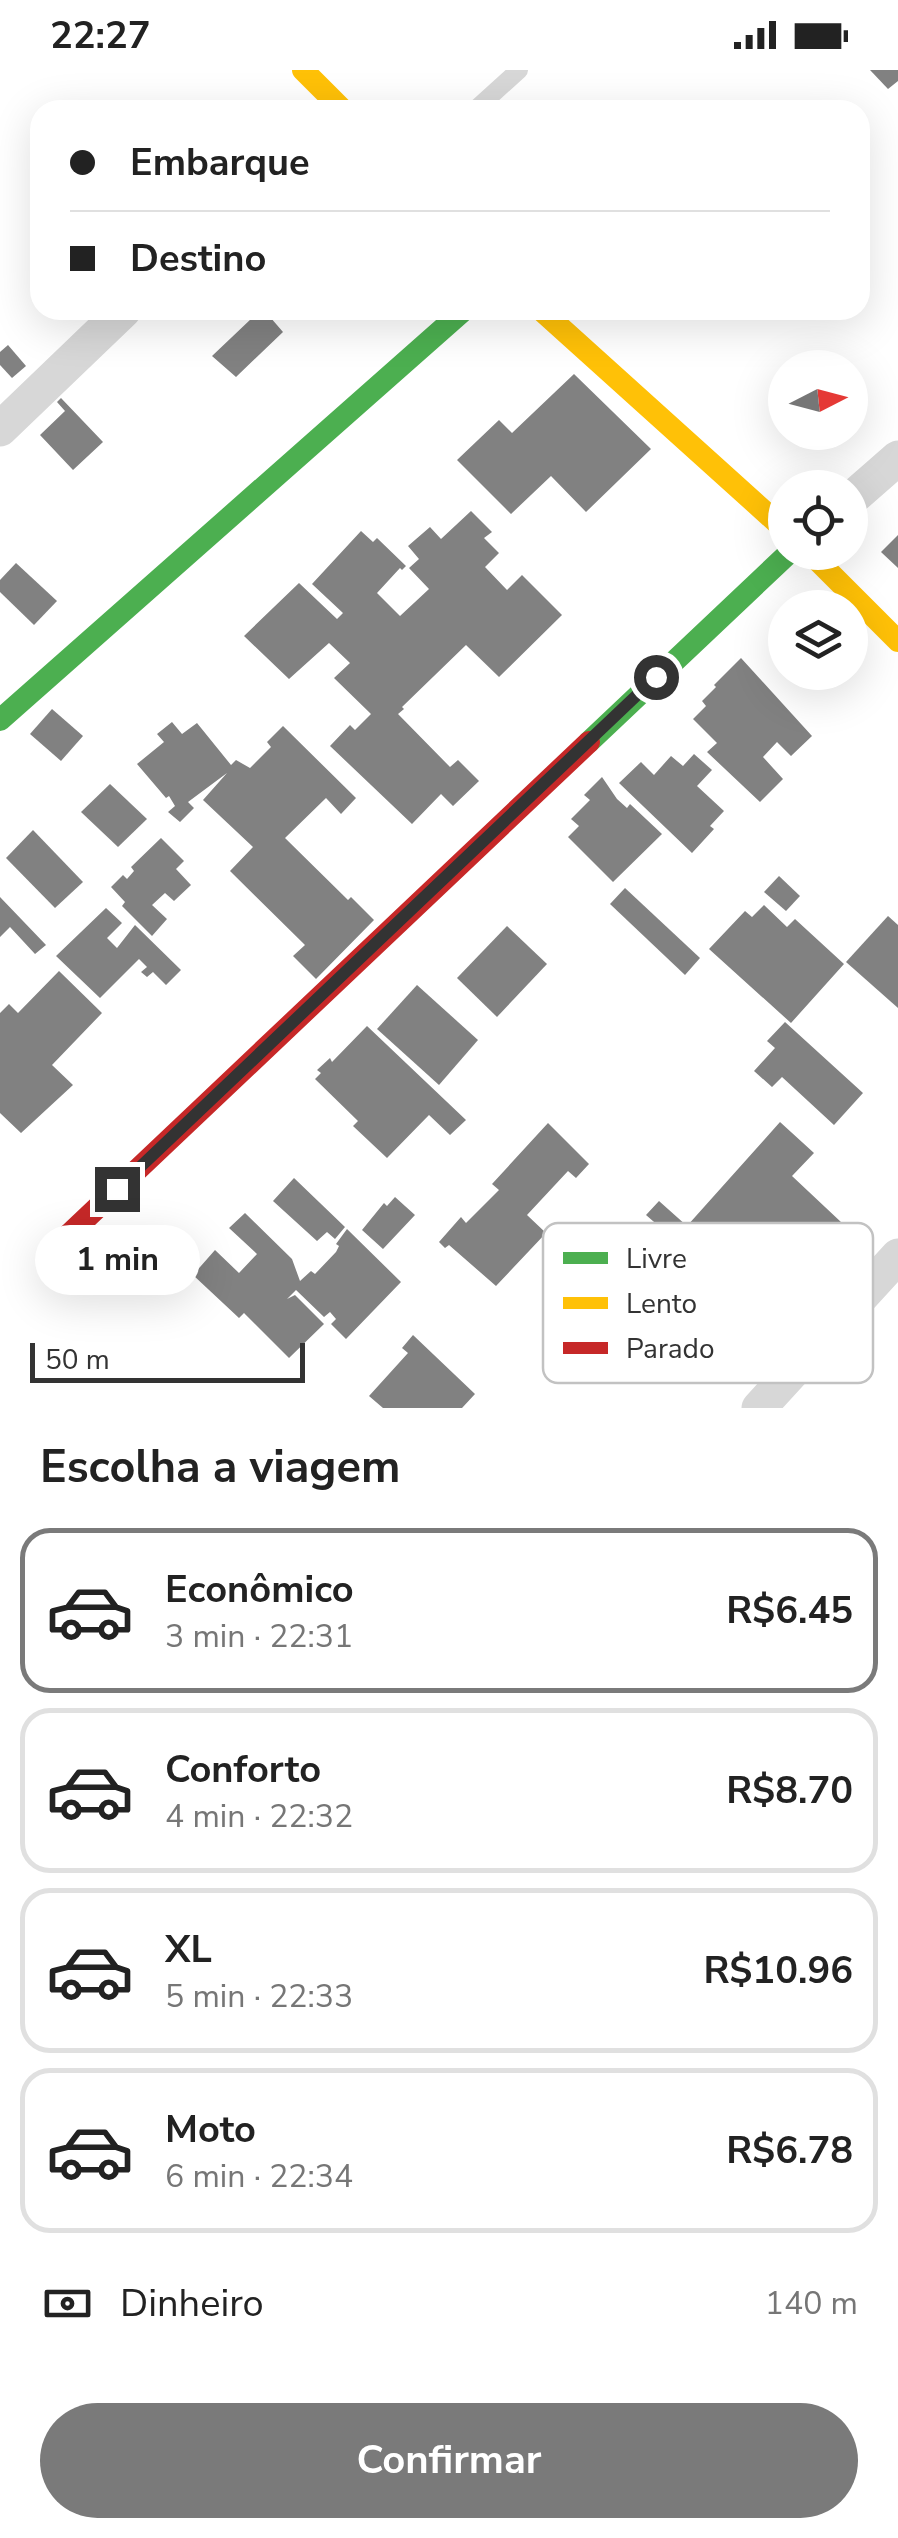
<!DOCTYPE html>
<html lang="pt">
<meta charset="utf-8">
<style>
:root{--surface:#fff;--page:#f6f6f6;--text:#222;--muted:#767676;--line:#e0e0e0;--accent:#7a7a7a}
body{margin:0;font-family:"Nunito Sans",sans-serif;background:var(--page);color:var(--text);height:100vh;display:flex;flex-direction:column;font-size:38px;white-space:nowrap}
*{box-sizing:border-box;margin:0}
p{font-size:32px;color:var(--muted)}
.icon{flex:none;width:55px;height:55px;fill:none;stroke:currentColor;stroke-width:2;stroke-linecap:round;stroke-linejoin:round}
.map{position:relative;height:1338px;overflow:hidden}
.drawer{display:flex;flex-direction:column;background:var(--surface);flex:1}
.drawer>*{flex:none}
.banner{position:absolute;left:30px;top:30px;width:840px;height:220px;border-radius:30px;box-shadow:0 10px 40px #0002;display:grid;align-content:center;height:220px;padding:0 40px;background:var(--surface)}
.needle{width:65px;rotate:84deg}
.tools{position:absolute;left:768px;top:280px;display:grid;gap:20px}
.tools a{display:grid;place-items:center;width:100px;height:100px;border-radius:50%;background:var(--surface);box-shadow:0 10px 40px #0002;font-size:50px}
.scale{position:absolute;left:30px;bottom:25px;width:275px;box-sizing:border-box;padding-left:10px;border:5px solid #333;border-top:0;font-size:28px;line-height:35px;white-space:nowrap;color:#333;-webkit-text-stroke:8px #fff;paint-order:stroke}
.end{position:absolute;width:45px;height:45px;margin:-22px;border:12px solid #333;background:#fff;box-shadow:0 0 0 5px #fff}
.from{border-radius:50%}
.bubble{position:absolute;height:70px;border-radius:35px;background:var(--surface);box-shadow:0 10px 40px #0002;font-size:32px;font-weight:700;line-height:70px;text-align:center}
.banner b{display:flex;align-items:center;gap:35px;height:95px;font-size:38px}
.banner b+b{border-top:2px solid var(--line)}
.banner i{width:25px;height:25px;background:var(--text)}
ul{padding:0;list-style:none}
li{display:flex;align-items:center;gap:30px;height:165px;margin:0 20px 15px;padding:0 20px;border:5px solid var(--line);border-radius:30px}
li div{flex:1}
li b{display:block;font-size:38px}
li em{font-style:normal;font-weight:700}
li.current{border-color:var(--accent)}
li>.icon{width:90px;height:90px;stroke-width:1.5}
h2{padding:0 40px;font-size:45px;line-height:120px}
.pay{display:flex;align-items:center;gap:25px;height:110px;padding:0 40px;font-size:38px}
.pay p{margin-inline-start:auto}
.button{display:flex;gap:20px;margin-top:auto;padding:20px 40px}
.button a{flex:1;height:115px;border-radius:60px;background:var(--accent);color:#fff;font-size:40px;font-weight:700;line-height:115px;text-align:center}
.status{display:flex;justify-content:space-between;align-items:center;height:70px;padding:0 50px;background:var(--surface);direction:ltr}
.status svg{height:28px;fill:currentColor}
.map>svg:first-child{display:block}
.building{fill:#818181}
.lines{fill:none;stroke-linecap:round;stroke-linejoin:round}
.lane{stroke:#d7d7d7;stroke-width:18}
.street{stroke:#d7d7d7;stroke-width:35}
.fast{stroke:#4caf50;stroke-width:22}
.slow{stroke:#ffc107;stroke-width:22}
.jam{stroke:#c62828;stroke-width:22}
.route{stroke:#333;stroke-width:12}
.key{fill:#fff;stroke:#c2c2c2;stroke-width:2.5}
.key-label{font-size:28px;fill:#333}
</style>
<div class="status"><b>22:27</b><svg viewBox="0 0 49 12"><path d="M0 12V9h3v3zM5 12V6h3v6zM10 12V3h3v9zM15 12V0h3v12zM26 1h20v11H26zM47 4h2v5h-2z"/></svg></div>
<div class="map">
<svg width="898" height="1338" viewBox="0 0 898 1338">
<rect width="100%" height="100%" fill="#fff"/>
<!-- building -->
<g class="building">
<path d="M870 0H898V11L888 19Z"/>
<path d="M244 240H264L283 262 236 307 212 286 252 248Z"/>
<path d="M8 275 26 296 12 308 0 295V282Z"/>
<path d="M574 304 651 379 586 442 551 406 511 444 457 390 499 350 512 363Z"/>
<path d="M61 328 103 372 73 400 40 365 65 341 57 332Z"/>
<path d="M471 441 492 462 484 468 499 483 485 497 507 520 522 505 562 545 499 607 466 575 402 637 404 639 398 644 450 697 458 690 479 711 453 736 441 724 412 754 330 676 350 655 355 660 371 644 334 608 350 593 329 573 289 609 244 566 299 513 337 549 343 543 312 514 361 461 373 472 377 468 406 496 402 500 400 498 377 523 400 546 429 519 409 498 419 489 408 476 430 457 441 469Z"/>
<path d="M898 465V498L881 482Z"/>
<path d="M16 493 57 531 34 555 0 522V510Z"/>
<path d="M741 588 812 666 791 686 777 672 763 687 783 709 760 732 707 682 717 673 693 649 706 636 702 631 716 617 714 615Z"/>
<path d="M52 639 83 666 61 691 30 664Z"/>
<path d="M172 652 182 664 197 653 231 695 236 690 250 698 271 677 267 672 283 656 356 728 341 744 326 728 285 768 348 830 351 827 374 850 316 909 293 886 305 875 230 801 253 777 203 730 227 703 188 732 194 738 180 752 168 742 175 736 169 726 166 728 137 694 164 672 157 664Z"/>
<path d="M694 684 712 700 697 716 724 741 710 756 714 759 692 783 619 713 641 692 654 705 671 686 683 696Z"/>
<path d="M602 707 617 729 627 738 630 734 662 764 613 812 568 767 579 756 571 749 590 730 584 725Z"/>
<path d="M110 714 147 749 118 777 81 742Z"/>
<path d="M33 760 83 812 55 838 6 788Z"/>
<path d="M161 768 184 791 176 799 191 815 174 831 165 823 152 835 167 849 152 866 122 836 125 832 111 817 123 805 127 809 134 801 131 797Z"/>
<path d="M779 806 800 826 786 841 764 822Z"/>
<path d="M625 818 700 888 685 905 610 834Z"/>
<path d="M0 827 46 875 35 884 10 857 0 867Z"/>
<path d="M764 835 787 857 795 849 844 894 791 953 709 879 745 841 752 847Z"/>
<path d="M106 838 122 853 107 868 117 878 135 855 181 900 166 915 153 902 147 907 141 902 147 897 139 889 100 928 56 886Z"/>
<path d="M888 846 898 855V938L846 892Z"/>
<path d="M507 856 547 894 497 947 457 908Z"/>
<path d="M59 901 102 943 52 995 73 1015 21 1063 0 1043V943L9 934 18 943Z"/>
<path d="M417 915 478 970 439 1015 377 959Z"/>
<path d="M785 952 863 1023 834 1055 782 1007 772 1017 754 1001 775 978 767 971Z"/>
<path d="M367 956 466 1050 450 1065 429 1045 387 1088 353 1056 358 1051 315 1009 321 1003 317 1000 330 988 332 992Z"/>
<path d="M780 1052 814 1083 792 1106 858 1168 829 1200 782 1156 778 1160 788 1167 736 1223 646 1145 659 1131 687 1156Z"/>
<path d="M548 1053 589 1094 576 1108 568 1101 527 1145 546 1163 496 1216 449 1175 445 1178 439 1172 461 1147 466 1153 499 1120 492 1114Z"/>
<path d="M294 1108 345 1157 335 1169 327 1162 317 1171 273 1131Z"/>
<path d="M395 1127 415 1145 383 1179 362 1160 384 1133 387 1136Z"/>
<path d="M245 1143 292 1189 300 1211 311 1201 315 1204 336 1182 339 1176 336 1174 347 1159 401 1212 346 1269 331 1254 336 1249 330 1242 324 1247 296 1220 287 1229 295 1225 324 1254 289 1288 244 1243 239 1248 193 1205 215 1180 239 1203 257 1184 229 1158Z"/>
<path d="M413 1265 475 1324 462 1338H383L369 1326 408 1283 402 1278Z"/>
</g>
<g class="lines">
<!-- lane -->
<path class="lane" d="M475 40 519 0"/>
<!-- street -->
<g class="street">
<path d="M0 359 124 240"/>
<path d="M850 430 898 388"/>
<path d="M759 1338 898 1186"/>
</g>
<!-- fast -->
<g class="fast">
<path d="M0 650 464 240"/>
<path d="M589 672 790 482"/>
</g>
<!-- slow -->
<g class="slow">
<path d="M303 0 343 40"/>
<path d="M541 240 785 460"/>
<path d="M809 482 898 571"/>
</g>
<!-- jam -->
<path class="jam" d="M60 1173 589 672"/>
</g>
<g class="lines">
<!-- route -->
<path class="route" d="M117 1119 656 607"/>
</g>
<!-- legend -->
<rect x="543" y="1153" width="330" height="160" rx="15" class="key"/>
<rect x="563" y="1182" width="45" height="12" fill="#4caf50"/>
<rect x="563" y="1227" width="45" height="12" fill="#ffc107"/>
<rect x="563" y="1272" width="45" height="12" fill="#c62828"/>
<g class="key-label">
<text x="626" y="1198">Livre</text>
<text x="626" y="1243">Lento</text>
<text x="626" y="1288">Parado</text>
</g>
</svg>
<div class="tools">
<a><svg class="needle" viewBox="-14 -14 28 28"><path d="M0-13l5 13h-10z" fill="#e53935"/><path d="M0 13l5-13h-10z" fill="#767676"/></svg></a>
<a><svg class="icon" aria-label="locate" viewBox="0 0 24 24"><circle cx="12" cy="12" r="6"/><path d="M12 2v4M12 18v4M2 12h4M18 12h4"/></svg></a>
<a><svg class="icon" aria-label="layers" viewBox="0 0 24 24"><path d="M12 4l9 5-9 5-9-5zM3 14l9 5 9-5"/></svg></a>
</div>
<div class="scale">50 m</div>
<i class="end from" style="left:656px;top:607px"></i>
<i class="end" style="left:117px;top:1119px"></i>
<div class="bubble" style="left:35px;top:1155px;width:165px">1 min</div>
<div class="banner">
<b><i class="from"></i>Embarque</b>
<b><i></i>Destino</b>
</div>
</div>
<section class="drawer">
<h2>Escolha a viagem</h2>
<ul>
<li class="current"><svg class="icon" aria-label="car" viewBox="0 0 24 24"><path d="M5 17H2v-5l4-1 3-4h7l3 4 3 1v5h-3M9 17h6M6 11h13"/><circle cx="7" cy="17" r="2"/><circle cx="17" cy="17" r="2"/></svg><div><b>Econômico</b><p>3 min · 22:31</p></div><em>R$6.45</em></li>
<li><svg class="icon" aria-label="car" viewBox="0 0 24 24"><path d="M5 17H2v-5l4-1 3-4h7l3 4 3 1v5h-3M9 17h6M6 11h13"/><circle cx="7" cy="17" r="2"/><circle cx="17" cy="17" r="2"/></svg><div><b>Conforto</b><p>4 min · 22:32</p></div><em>R$8.70</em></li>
<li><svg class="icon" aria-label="car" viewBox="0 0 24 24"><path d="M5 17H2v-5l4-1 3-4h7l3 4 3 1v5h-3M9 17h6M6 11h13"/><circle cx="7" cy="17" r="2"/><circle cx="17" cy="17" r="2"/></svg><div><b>XL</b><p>5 min · 22:33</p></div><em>R$10.96</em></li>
<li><svg class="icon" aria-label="car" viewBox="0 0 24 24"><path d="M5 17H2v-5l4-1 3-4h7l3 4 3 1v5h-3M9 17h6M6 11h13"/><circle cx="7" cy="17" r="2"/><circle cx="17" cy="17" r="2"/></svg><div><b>Moto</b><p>6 min · 22:34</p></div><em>R$6.78</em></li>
</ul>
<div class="pay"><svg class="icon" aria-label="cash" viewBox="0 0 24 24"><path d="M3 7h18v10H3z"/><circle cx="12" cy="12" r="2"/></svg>Dinheiro<p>140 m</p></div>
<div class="button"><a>Confirmar</a></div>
</section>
